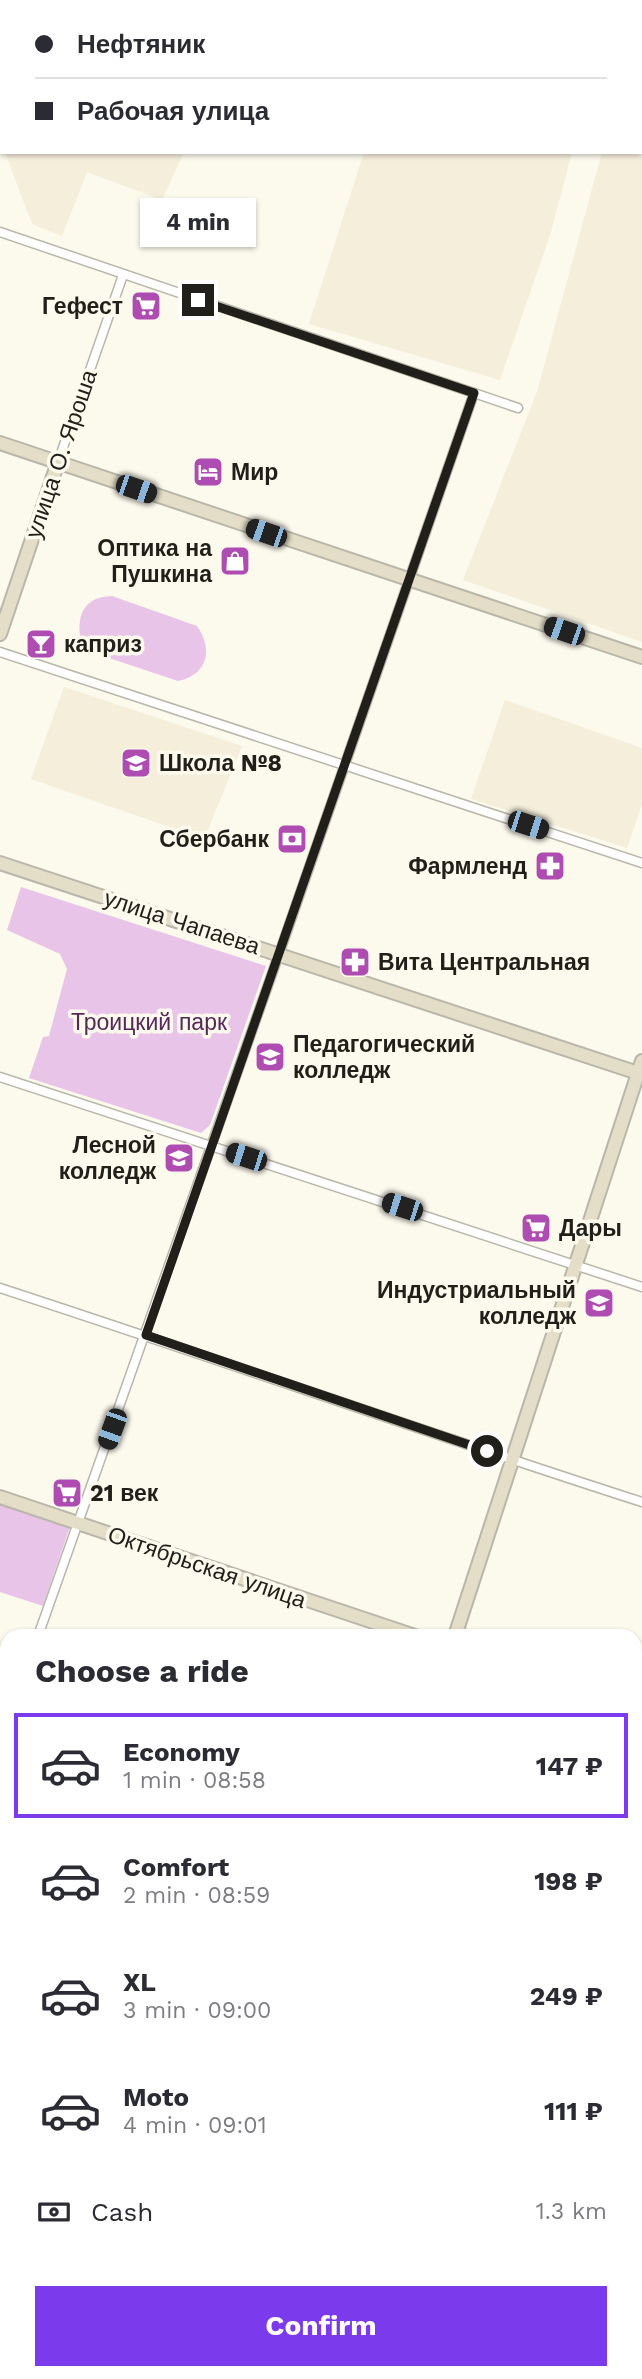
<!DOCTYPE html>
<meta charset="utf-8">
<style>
:root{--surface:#fff;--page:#f2f2f3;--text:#2b2b33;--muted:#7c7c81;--line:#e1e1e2;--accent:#7c3aed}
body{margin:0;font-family:"Work Sans",sans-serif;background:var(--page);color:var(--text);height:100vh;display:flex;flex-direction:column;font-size:26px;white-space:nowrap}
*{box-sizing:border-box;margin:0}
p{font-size:23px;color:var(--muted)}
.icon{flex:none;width:38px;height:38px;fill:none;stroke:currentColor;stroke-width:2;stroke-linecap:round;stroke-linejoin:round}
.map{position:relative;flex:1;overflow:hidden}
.sheet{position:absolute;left:0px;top:1629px;width:642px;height:751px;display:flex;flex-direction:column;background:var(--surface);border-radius:21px 21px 0 0;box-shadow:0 2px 5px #0004}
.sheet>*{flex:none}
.top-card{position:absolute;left:0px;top:0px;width:642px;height:154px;box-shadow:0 2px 5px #0004;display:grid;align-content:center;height:154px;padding:0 35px;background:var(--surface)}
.end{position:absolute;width:32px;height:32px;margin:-16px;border:9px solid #201f1a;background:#fff;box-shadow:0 0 0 4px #fff}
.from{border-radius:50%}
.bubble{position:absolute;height:49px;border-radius:0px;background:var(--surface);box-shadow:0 2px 5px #0004;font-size:23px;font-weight:700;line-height:49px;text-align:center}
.car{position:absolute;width:21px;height:42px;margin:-21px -10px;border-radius:9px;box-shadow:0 0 5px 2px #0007;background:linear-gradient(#222 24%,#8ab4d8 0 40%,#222 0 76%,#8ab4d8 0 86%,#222 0)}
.top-card b{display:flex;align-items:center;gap:24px;height:66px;font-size:26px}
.top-card b+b{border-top:2px solid var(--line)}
.top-card i{width:18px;height:18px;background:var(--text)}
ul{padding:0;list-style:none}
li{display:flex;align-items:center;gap:21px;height:105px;margin:0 14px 10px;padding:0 21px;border:4px solid transparent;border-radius:0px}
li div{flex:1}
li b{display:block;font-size:26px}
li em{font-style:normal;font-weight:700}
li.selected{border-color:var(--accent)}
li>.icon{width:63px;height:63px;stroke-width:1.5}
h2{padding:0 35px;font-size:32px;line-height:84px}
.pay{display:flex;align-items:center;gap:18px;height:77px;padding:0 35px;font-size:26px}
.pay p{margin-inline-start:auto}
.primary-button{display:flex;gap:14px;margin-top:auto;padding:14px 35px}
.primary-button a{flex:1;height:80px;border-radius:0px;background:var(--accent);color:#fff;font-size:28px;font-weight:700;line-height:80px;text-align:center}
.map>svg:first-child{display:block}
.built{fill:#f4eedb}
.green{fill:#e8c4e9}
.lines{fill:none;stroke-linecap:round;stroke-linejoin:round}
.river{stroke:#c39ec4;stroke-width:16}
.street-casing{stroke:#b9b6aa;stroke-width:11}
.secondary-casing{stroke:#b9b6aa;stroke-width:16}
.street{stroke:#fff;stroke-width:8}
.secondary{stroke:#e4dec8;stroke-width:12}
.rail-casing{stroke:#615f58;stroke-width:5}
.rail{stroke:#fcf9ed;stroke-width:2.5;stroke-dasharray:8;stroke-linecap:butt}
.route{stroke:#201f1a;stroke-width:9}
.labels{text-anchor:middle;stroke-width:7;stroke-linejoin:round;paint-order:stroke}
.poi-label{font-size:23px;font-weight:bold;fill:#201f1a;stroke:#fcf9ed;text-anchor:start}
.street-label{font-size:23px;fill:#201f1a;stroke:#fcf9ed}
.park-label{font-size:23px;fill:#562758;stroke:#fcf9ed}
</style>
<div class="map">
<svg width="642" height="2379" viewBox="0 0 642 2379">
<rect width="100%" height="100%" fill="#fcf9ed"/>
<!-- built -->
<g class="built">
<path d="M0 0H602L2 2V142Z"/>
<path d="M642 6V642L463 580 537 392 602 152H640Z"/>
<path d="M5 152H184L162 200 87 172 62 236 32 224Z"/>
<path d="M364 152H572L551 232 500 380 309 324Z"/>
<path d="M64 687 242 746 204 839 31 779Z"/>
<path d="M505 700 642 748V804L627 848 471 799Z"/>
</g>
<!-- green -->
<g class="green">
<path d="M112 596 197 626C214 650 207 675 178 681L91 652 81 643C76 617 82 597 112 596Z"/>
<path d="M21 887 266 966 210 1125 201 1133 29 1078 43 1037 49 1036 67 969 60 954 7 930Z"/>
<path d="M0 1504 70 1527 43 1606 0 1592Z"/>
<path d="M0 2059 7 2061V2373H223V2379H0Z"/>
</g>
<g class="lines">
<!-- river -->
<g class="river">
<path d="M635 2023 642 2009"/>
<path d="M562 2373 563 2379"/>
</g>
<!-- street casing -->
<g class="street-casing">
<g id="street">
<path d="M0 232 518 408"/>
<path d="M58 462 123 275"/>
<path d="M0 652 642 863"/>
<path d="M0 1077 642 1287"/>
<path d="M0 1288C215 1358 427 1433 642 1502"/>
<path d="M38 1636 279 954 474 393"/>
<path d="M635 1706 642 1708"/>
<path d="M0 1712 7 1714"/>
<path d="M0 1743 7 1723"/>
<path d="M635 1913 642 1916"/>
<path d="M0 1920 7 1922"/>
<path d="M0 2047 7 2049"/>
</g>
</g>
<!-- secondary casing -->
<g class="secondary-casing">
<g id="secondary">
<path d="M0 443 642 657"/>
<path d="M0 634 58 462"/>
<path d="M0 863 638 1073"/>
<path d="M0 1497 415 1636"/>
<path d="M455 1636 642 1061"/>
</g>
</g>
<!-- street -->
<use href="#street" class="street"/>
<!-- secondary -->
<use href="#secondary" class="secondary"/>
<!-- rail casing -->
<g class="rail-casing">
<g id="rail">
<path d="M178 0 181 2"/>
<path d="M0 133 2 134"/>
</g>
</g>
<!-- rail -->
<use href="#rail" class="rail"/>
</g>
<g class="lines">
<!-- route -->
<path class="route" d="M198 300 474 393 146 1335 487 1451"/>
</g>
<!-- icons -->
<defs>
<g id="supermarket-square" transform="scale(1.575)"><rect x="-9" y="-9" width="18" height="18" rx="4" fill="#ae4cb2" stroke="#fcf9ed"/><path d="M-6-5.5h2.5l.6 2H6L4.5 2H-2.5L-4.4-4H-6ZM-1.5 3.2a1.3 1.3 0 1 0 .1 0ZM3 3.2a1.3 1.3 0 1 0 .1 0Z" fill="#fff"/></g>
<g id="hotel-square" transform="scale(1.575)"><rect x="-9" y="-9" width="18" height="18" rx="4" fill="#ae4cb2" stroke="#fcf9ed"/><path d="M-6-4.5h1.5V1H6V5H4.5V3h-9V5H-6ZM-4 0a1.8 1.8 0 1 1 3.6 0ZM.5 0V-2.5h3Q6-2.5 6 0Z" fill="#fff"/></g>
<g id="shop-square" transform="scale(1.575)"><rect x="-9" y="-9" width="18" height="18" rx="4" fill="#ae4cb2" stroke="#fcf9ed"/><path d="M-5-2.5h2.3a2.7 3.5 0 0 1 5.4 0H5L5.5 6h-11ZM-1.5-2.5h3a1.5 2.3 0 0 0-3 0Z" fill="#fff"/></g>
<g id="bar-square" transform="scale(1.575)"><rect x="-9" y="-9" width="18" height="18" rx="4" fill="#ae4cb2" stroke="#fcf9ed"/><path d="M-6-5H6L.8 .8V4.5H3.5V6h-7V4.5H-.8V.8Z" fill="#fff"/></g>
<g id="school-square" transform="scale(1.575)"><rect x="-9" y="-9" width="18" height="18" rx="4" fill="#ae4cb2" stroke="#fcf9ed"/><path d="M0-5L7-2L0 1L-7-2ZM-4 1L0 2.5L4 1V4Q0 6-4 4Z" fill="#fff"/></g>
<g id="bank-square" transform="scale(1.575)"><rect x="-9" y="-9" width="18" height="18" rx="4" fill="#ae4cb2" stroke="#fcf9ed"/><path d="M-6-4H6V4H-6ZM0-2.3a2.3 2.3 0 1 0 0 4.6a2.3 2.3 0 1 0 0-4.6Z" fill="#fff"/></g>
<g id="pharmacy-square" transform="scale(1.575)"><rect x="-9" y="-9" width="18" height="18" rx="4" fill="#ae4cb2" stroke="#fcf9ed"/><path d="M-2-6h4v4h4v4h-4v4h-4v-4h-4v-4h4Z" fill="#fff"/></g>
<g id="university-square" transform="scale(1.575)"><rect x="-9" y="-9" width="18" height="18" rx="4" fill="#ae4cb2" stroke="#fcf9ed"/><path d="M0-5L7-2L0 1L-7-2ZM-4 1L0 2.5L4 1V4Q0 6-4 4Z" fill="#fff"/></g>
</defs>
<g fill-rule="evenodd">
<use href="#supermarket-square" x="146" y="306"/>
<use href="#hotel-square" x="208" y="472"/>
<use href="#shop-square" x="235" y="561"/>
<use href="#bar-square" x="41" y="644"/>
<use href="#school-square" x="136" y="763"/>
<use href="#bank-square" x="292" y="839"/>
<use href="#pharmacy-square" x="550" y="866"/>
<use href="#pharmacy-square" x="355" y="962"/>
<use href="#university-square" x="270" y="1057"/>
<use href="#university-square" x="179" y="1158"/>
<use href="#supermarket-square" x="536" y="1228"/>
<use href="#university-square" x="599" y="1303"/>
<use href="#supermarket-square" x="67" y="1493"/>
</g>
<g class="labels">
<!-- poi labels -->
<g class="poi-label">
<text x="123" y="314" text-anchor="end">Гефест</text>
<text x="231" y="480">Мир</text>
<text x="212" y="556" text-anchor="end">Оптика на<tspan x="212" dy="26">Пушкина</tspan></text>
<text x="64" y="652">каприз</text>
<text x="159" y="771">Школа №8</text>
<text x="269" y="847" text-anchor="end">Сбербанк</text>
<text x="527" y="874" text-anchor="end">Фармленд</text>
<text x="378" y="970">Вита Центральная</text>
<text x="293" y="1052">Педагогический<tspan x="293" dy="26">колледж</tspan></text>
<text x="156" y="1153" text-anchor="end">Лесной<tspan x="156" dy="26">колледж</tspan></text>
<text x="559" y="1236">Дары</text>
<text x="576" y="1298" text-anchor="end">Индустриальный<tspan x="576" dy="26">колледж</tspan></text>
<text x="90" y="1501">21 век</text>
</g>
<!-- street labels -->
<g class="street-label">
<text transform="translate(61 454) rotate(-71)" y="8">улица О. Яроша</text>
<text transform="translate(182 922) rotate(18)" y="8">улица Чапаева</text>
<text transform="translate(207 1567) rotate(19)" y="8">Октябрьская улица</text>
</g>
<!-- park labels -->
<g class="park-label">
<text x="149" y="1030">Троицкий парк</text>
</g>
</g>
</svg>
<i class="end from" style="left:487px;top:1451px"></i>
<i class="end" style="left:198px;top:300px"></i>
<div class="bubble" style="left:140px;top:198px;width:116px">4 min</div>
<i class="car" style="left:136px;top:489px;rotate:109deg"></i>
<i class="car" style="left:266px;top:533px;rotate:289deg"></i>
<i class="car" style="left:564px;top:631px;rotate:289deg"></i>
<i class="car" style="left:528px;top:825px;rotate:108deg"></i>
<i class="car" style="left:246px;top:1157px;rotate:288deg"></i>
<i class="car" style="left:402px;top:1207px;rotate:288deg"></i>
<i class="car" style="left:112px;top:1429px;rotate:200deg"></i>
<div class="top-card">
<b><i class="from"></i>Нефтяник</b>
<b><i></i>Рабочая улица</b>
</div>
<section class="sheet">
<h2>Choose a ride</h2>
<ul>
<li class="selected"><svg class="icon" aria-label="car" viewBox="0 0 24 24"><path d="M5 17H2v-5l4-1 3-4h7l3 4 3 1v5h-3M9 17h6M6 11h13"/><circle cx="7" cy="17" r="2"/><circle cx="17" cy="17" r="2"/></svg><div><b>Economy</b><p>1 min · 08:58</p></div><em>147 ₽</em></li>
<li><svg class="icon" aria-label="car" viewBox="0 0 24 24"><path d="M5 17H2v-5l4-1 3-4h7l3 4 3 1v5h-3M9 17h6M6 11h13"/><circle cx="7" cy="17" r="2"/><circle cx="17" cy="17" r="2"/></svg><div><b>Comfort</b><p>2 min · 08:59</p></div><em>198 ₽</em></li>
<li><svg class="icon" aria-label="car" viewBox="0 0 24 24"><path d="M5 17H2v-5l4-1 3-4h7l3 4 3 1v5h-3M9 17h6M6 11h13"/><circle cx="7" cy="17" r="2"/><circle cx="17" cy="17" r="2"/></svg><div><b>XL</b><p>3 min · 09:00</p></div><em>249 ₽</em></li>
<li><svg class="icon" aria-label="car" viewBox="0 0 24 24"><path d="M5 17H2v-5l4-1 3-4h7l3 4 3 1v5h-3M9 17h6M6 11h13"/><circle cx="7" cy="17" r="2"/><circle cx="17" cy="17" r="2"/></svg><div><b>Moto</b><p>4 min · 09:01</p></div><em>111 ₽</em></li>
</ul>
<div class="pay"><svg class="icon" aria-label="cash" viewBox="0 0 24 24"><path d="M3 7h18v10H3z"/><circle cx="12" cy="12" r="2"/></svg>Cash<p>1.3 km</p></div>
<div class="primary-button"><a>Confirm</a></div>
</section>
</div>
